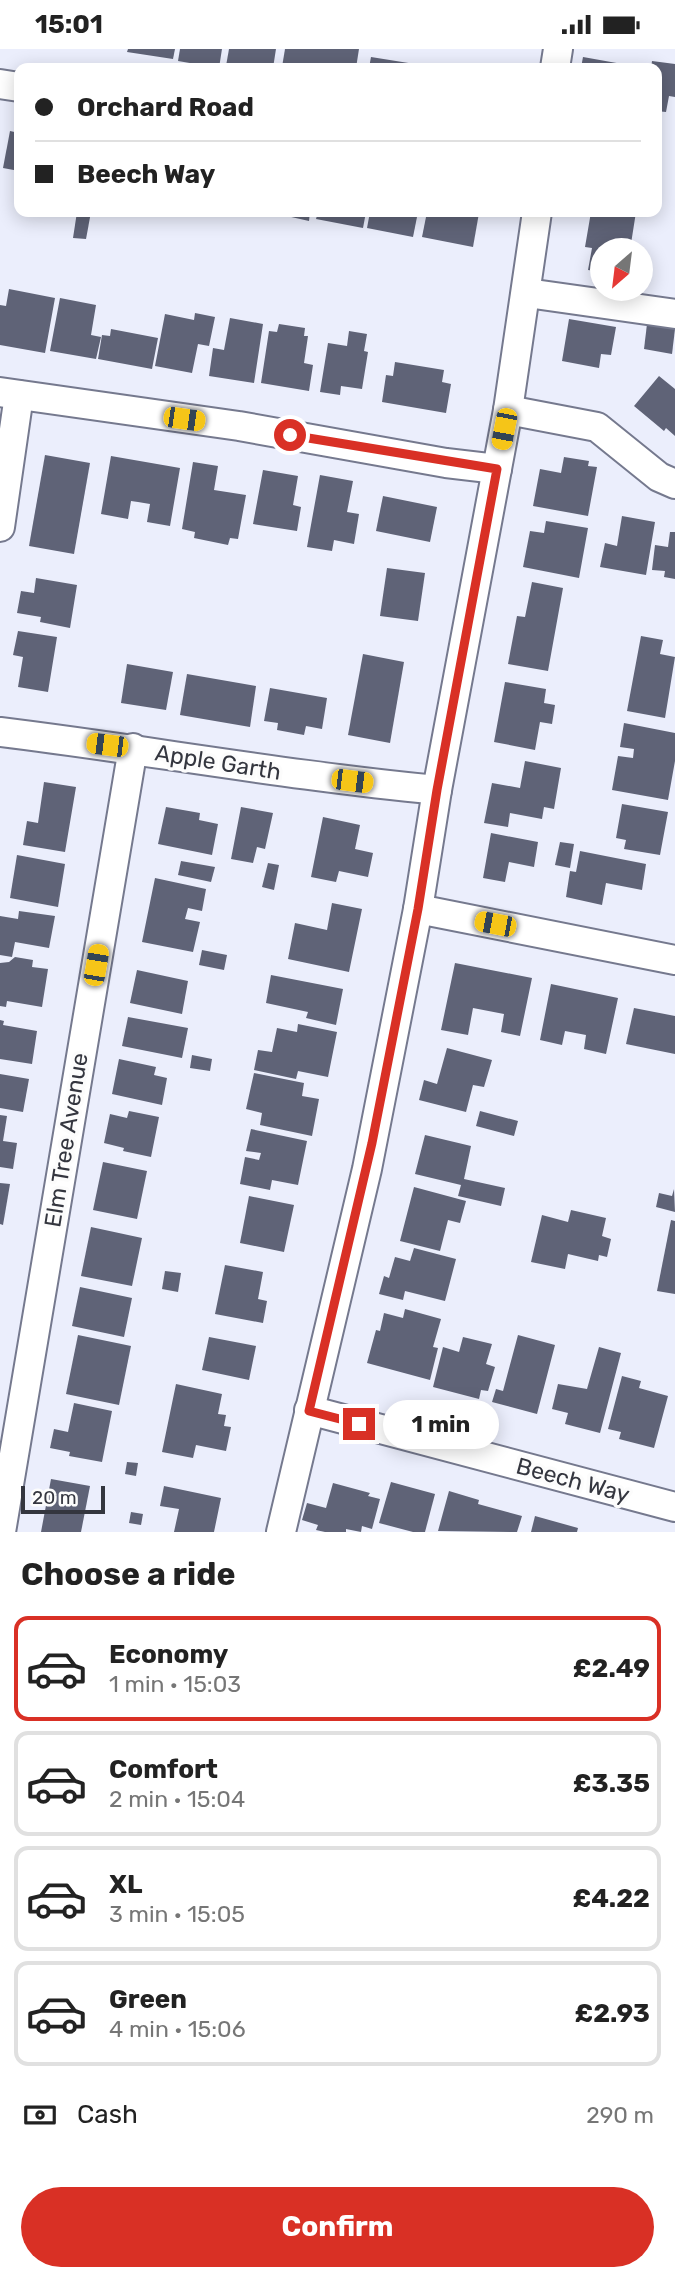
<!DOCTYPE html>
<meta charset="utf-8">
<style>
:root{--surface:#fff;--page:#f2f2f2;--text:#222;--muted:#767676;--line:#e0e0e0;--accent:#d93025}
body{margin:0;font-family:Rubik,sans-serif;background:var(--page);color:var(--text);height:100vh;display:flex;flex-direction:column;font-size:26px;white-space:nowrap}
*{box-sizing:border-box;margin:0}
p{font-size:23px;color:var(--muted)}
.icon{flex:none;width:38px;height:38px;fill:none;stroke:currentColor;stroke-width:2;stroke-linecap:round;stroke-linejoin:round}
.map{position:relative;height:1483px;overflow:hidden}
.side{display:flex;flex-direction:column;background:var(--surface);flex:1}
.side>*{flex:none}
.top-card{position:absolute;left:14px;top:14px;width:648px;height:154px;border-radius:14px;box-shadow:0 4px 18px #0003;display:grid;align-content:center;height:154px;padding:0 21px;background:var(--surface)}
.needle{width:46px;rotate:208deg}
.tools{position:absolute;left:590px;top:189px;display:grid;gap:14px}
.tools a{display:grid;place-items:center;width:63px;height:63px;border-radius:50%;background:var(--surface);box-shadow:0 4px 18px #0003;font-size:35px}
.scale{position:absolute;left:21px;bottom:18px;width:84px;box-sizing:border-box;padding-left:7px;border:4px solid #34363f;border-top:0;font-size:19px;line-height:24px;white-space:nowrap;color:#34363f;-webkit-text-stroke:5px #fcfcfc;paint-order:stroke}
.end{position:absolute;width:32px;height:32px;margin:-16px;border:9px solid #d93025;background:#fff;box-shadow:0 0 0 4px #fff}
.from{border-radius:50%}
.bubble{position:absolute;height:49px;border-radius:24px;background:var(--surface);box-shadow:0 4px 18px #0003;font-size:23px;font-weight:700;line-height:49px;text-align:center}
.car{position:absolute;width:21px;height:42px;margin:-21px -10px;border-radius:9px;box-shadow:0 0 5px 2px #0007;background:linear-gradient(#f5c518 24%,#345 0 40%,#f5c518 0 76%,#345 0 86%,#f5c518 0)}
.top-card b{display:flex;align-items:center;gap:24px;height:66px;font-size:26px}
.top-card b+b{border-top:2px solid var(--line)}
.top-card i{width:18px;height:18px;background:var(--text)}
ul{padding:0;list-style:none}
li{display:flex;align-items:center;gap:21px;height:105px;margin:0 14px 10px;padding:0 7px;border:4px solid var(--line);border-radius:14px}
li div{flex:1}
li b{display:block;font-size:26px}
li em{font-style:normal;font-weight:700}
li.active{border-color:var(--accent)}
li>.icon{width:63px;height:63px;stroke-width:1.5}
h2{padding:0 21px;font-size:32px;line-height:84px}
.pay{display:flex;align-items:center;gap:18px;height:77px;padding:0 21px;font-size:26px}
.pay p{margin-inline-start:auto}
.button{display:flex;gap:14px;margin-top:auto;padding:14px 21px}
.button a{flex:1;height:80px;border-radius:42px;background:var(--accent);color:#fff;font-size:28px;font-weight:700;line-height:80px;text-align:center}
.status{display:flex;justify-content:space-between;align-items:center;height:49px;padding:0 35px;background:var(--surface);direction:ltr}
.status svg{height:19px;fill:currentColor}
.map>svg:first-child{display:block}
.building{fill:#5f6377}
.lines{fill:none;stroke-linecap:round;stroke-linejoin:round}
.minor-casing{stroke:#75798e;stroke-width:32}
.minor{stroke:#fff;stroke-width:28}
.route{stroke:#d93025;stroke-width:9}
.labels{text-anchor:middle;stroke-width:7;stroke-linejoin:round;paint-order:stroke}
.street-label{font-size:23px;fill:#34363f;stroke:#fcfcfc}
</style>
<div class="status"><b>15:01</b><svg viewBox="0 0 49 12"><path d="M0 12V9h3v3zM5 12V6h3v6zM10 12V3h3v9zM15 12V0h3v12zM26 1h20v11H26zM47 4h2v5h-2z"/></svg></div>
<div class="map">
<svg width="675" height="1483" viewBox="0 0 675 1483">
<rect width="100%" height="100%" fill="#ebeefc"/>
<!-- building -->
<g class="building">
<path d="M128 0H175L173 10 127 3Z"/>
<path d="M180 0H222L219 19 178 12Z"/>
<path d="M229 0H276L273 19 226 17Z"/>
<path d="M285 0H359L356 19 282 18Z"/>
<path d="M371 8 421 16 420 19H369Z"/>
<path d="M583 8 639 18V19H581Z"/>
<path d="M652 12 675 15V48L669 47 666 63 656 62V19H651Z"/>
<path d="M10 82 19 84V122L3 119Z"/>
<path d="M77 163H91L86 190 73 189Z"/>
<path d="M269 163H310L309 172Z"/>
<path d="M318 163H366L363 179 316 170Z"/>
<path d="M370 163H418L413 188 367 179Z"/>
<path d="M427 163 479 164 473 198 422 188Z"/>
<path d="M591 163H636L630 201H602V223L588 221 592 199 585 198Z"/>
<path d="M9 240 55 249 45 304 0 296V256L6 257Z"/>
<path d="M60 249 96 256 91 286 101 288 96 310 50 302Z"/>
<path d="M195 264 215 268 209 297 198 295 192 324 155 317 165 265 194 271Z"/>
<path d="M230 269 263 275 254 334 209 327 213 299 224 301Z"/>
<path d="M569 270 616 278 611 306 601 305 599 319 562 312Z"/>
<path d="M279 275 305 279 304 287H308L304 314 313 316 309 342 261 334 269 282 277 283Z"/>
<path d="M647 275 675 280 672 305 644 300Z"/>
<path d="M111 280 158 289 152 320 98 310 102 286 110 287Z"/>
<path d="M349 282 367 285 364 302 368 303 362 340 341 337 340 346 320 343 328 294 347 297Z"/>
<path d="M395 313 444 321 442 333 451 335 446 364 382 353 386 326 393 327Z"/>
<path d="M659 327 675 340V387L666 379 664 382 634 357Z"/>
<path d="M45 406 90 414 74 505 29 497Z"/>
<path d="M111 407 180 419 170 477 147 473 150 455 138 453 131 452 128 470 101 465Z"/>
<path d="M564 408 589 412 588 417 597 418 588 467 533 457 540 420 561 424Z"/>
<path d="M193 413 218 417 214 441 246 446 238 490 230 489 228 496 194 489 195 483 182 480Z"/>
<path d="M263 421 298 427 293 456 301 458 297 482 253 475Z"/>
<path d="M320 426 353 432 347 463 359 465 354 495 334 491 332 502 307 498Z"/>
<path d="M383 447 437 458 430 493 376 482Z"/>
<path d="M622 467 655 473 646 526 600 518 605 494 617 497Z"/>
<path d="M546 472 588 479 579 529 523 518 530 482 544 484Z"/>
<path d="M670 483H675V530L664 528 665 522 652 521 655 496 668 498Z"/>
<path d="M387 519 425 524 418 572 380 567Z"/>
<path d="M36 529 77 536 70 579 40 573 41 568 17 564 21 542 34 544Z"/>
<path d="M532 533 563 539 548 622 508 615 517 567 525 568Z"/>
<path d="M18 582 57 588 48 643 18 638 23 608 13 606Z"/>
<path d="M641 587 663 591 660 605 675 608 665 669 627 662Z"/>
<path d="M363 605 404 613 390 694 348 686Z"/>
<path d="M127 615 173 623 166 661 121 654Z"/>
<path d="M187 625 256 637 250 678 180 666Z"/>
<path d="M505 633 546 640 544 654 555 656 552 675 540 673 535 701 494 693Z"/>
<path d="M270 639 327 649 322 680 306 677 304 686 277 681 278 674 264 672Z"/>
<path d="M624 674 675 684V712L668 751 612 741 618 707 633 709 634 700 620 698Z"/>
<path d="M525 712 561 719 554 760 544 758 542 770 510 764 508 778 484 774 492 734 520 739Z"/>
<path d="M44 733 76 738 65 803 23 796 27 772 38 774Z"/>
<path d="M622 755 668 763 660 806 624 800 626 791 616 789Z"/>
<path d="M166 758 200 764 199 771 218 775 212 806 158 795Z"/>
<path d="M241 758 273 764 265 800 257 798 253 814 231 810Z"/>
<path d="M323 768 360 776 355 800 373 804 368 828 339 822 336 833 311 828Z"/>
<path d="M491 784 538 793 534 818 509 813 505 833 483 829Z"/>
<path d="M560 793 574 795 570 819 555 816Z"/>
<path d="M580 802 646 815 642 841 606 834 602 856 566 848 570 822 576 823Z"/>
<path d="M17 806 65 815 58 858 10 849Z"/>
<path d="M181 812 215 818 211 833 178 826Z"/>
<path d="M268 814 279 816 274 841 262 838Z"/>
<path d="M155 829 206 840 202 862 188 859 185 870 200 873 193 903 142 893Z"/>
<path d="M332 854 362 860 349 923 288 910 295 874 327 881Z"/>
<path d="M19 862 55 867 49 899 15 893 12 908 0 906V867L18 870Z"/>
<path d="M202 901 227 906 224 921 199 916Z"/>
<path d="M15 908 33 911 32 918 48 920 42 958 7 952 6 958 0 957V914L9 913Z"/>
<path d="M455 914 532 929 520 987 501 983 504 965 473 959 468 986 441 981Z"/>
<path d="M137 921 188 932 182 965 130 954Z"/>
<path d="M271 926 343 940 336 976 306 969 308 963 266 954Z"/>
<path d="M551 935 618 949 606 1005 584 1000 586 986 565 982 562 996 540 991Z"/>
<path d="M634 959 675 967V1005L626 995Z"/>
<path d="M128 968 188 979 182 1009 122 997Z"/>
<path d="M0 971 4 972 3 976 37 982 32 1015 0 1010Z"/>
<path d="M298 975 337 983 328 1028 298 1022 296 1030 254 1021 258 1001 272 1003 277 979 297 983Z"/>
<path d="M447 999 492 1011 484 1038 473 1036 466 1063 419 1051 424 1031 437 1035Z"/>
<path d="M192 1006 212 1010 210 1022 190 1019Z"/>
<path d="M119 1010 156 1018 154 1026 167 1029 162 1056 112 1045Z"/>
<path d="M254 1024 304 1034 302 1047 319 1050 312 1087 260 1076 262 1064 246 1060Z"/>
<path d="M0 1025 29 1030 23 1063 0 1059Z"/>
<path d="M129 1062 159 1068 151 1108 123 1102 124 1099 104 1094 110 1065 127 1069Z"/>
<path d="M480 1062 518 1072 514 1087 476 1077Z"/>
<path d="M0 1066 7 1067 3 1092 17 1094 13 1120 0 1118Z"/>
<path d="M251 1080 307 1092 298 1136 272 1131 270 1141 240 1135 245 1108 259 1111 261 1104 246 1102Z"/>
<path d="M425 1086 471 1097 464 1130 505 1139 501 1157 458 1147 461 1136 415 1125Z"/>
<path d="M103 1113 147 1122 137 1170 93 1161Z"/>
<path d="M0 1134 10 1135 3 1176 0 1175Z"/>
<path d="M414 1138 466 1152 460 1174 448 1171 440 1202 400 1192Z"/>
<path d="M674 1140 675 1163 656 1158 659 1144 672 1147Z"/>
<path d="M249 1147 294 1156 284 1203 240 1194Z"/>
<path d="M571 1161 606 1169 602 1187 611 1190 607 1208 599 1206 598 1212 568 1205 565 1220 531 1213 542 1166 568 1173Z"/>
<path d="M671 1171 675 1172V1245L657 1242Z"/>
<path d="M91 1178 142 1189 132 1237 81 1227Z"/>
<path d="M414 1199 456 1210 445 1252 405 1242 403 1251 379 1245 384 1227 389 1229 395 1208 410 1212Z"/>
<path d="M225 1216 263 1223 258 1250 267 1252 263 1274 215 1265Z"/>
<path d="M165 1222 181 1224 178 1243 162 1240Z"/>
<path d="M80 1238 132 1249 124 1288 72 1277Z"/>
<path d="M405 1260 441 1270 433 1298 438 1299 430 1331 367 1314 376 1281 380 1282 384 1264 403 1269Z"/>
<path d="M78 1286 131 1297 119 1356 66 1345Z"/>
<path d="M518 1286 555 1296 537 1365 492 1353 496 1340 503 1342Z"/>
<path d="M209 1288 256 1297 249 1331 202 1321Z"/>
<path d="M463 1288 492 1295 486 1315 495 1318 488 1342 481 1341 479 1350 433 1338 443 1298 459 1303Z"/>
<path d="M599 1298 621 1304 600 1384 565 1375 568 1364 552 1360 558 1335 587 1340Z"/>
<path d="M622 1327 641 1332 639 1339 668 1347 654 1399 619 1390 621 1383 608 1380Z"/>
<path d="M176 1335 222 1345 218 1365 226 1366 224 1377 231 1378 226 1402 196 1396 193 1409 162 1403Z"/>
<path d="M74 1354 112 1362 102 1413 69 1407 70 1403 50 1399 54 1380 68 1383Z"/>
<path d="M127 1413 138 1414 136 1427 125 1425Z"/>
<path d="M51 1430 90 1437 81 1483H41Z"/>
<path d="M391 1433 435 1445 425 1483H413L379 1474Z"/>
<path d="M333 1434 370 1444 368 1447 380 1450 372 1480 362 1477 361 1483 346 1480V1483H325L316 1481 318 1476 302 1471 307 1454 326 1459Z"/>
<path d="M164 1437 221 1449 214 1483H174L179 1460 160 1457Z"/>
<path d="M449 1442 479 1451 478 1455 522 1467 517 1483 438 1482Z"/>
<path d="M131 1463 143 1465 141 1476 129 1474Z"/>
<path d="M535 1467 578 1479 577 1483H531Z"/>
</g>
<g class="lines">
<!-- minor casing -->
<g class="minor-casing">
<g id="minor">
<path d="M555 19 558 0"/>
<path d="M0 35 19 38"/>
<path d="M527 244 675 265"/>
<path d="M0 343 239 377 446 414 497 420"/>
<path d="M508 361 597 378 659 428 675 435"/>
<path d="M0 478 19 346"/>
<path d="M0 683C146 701 291 727 437 741"/>
<path d="M418 860 675 911"/>
<path d="M309 1361 675 1458"/>
<path d="M1 1483 133 699"/>
<path d="M281 1483 367 1120 418 860 437 741 508 361 537 163"/>
</g>
</g>
<!-- minor -->
<use href="#minor" class="minor"/>
</g>
<g class="lines">
<!-- route -->
<path class="route" d="M290 386 497 420 437 741 418 860 372 1094 309 1362 359 1375"/>
</g>
<g class="labels">
<!-- street labels -->
<g class="street-label">
<text transform="translate(218 713) rotate(9)" y="8">Apple Garth</text>
<text transform="translate(66 1091) rotate(-81)" y="8">Elm Tree Avenue</text>
<text transform="translate(573 1431) rotate(15)" y="8">Beech Way</text>
</g>
</g>
</svg>
<div class="tools">
<a><svg class="needle" viewBox="-14 -14 28 28"><path d="M0-13l5 13h-10z" fill="#e53935"/><path d="M0 13l5-13h-10z" fill="#767676"/></svg></a>
</div>
<div class="scale">20 m</div>
<i class="end from" style="left:290px;top:386px"></i>
<i class="end" style="left:359px;top:1375px"></i>
<div class="bubble" style="left:383px;top:1351px;width:116px">1 min</div>
<i class="car" style="left:184px;top:370px;rotate:98deg"></i>
<i class="car" style="left:504px;top:380px;rotate:191deg"></i>
<i class="car" style="left:107px;top:696px;rotate:277deg"></i>
<i class="car" style="left:352px;top:732px;rotate:97deg"></i>
<i class="car" style="left:495px;top:875px;rotate:281deg"></i>
<i class="car" style="left:96px;top:916px;rotate:10deg"></i>
<div class="top-card">
<b><i class="from"></i>Orchard Road</b>
<b><i></i>Beech Way</b>
</div>
</div>
<section class="side">
<h2>Choose a ride</h2>
<ul>
<li class="active"><svg class="icon" aria-label="car" viewBox="0 0 24 24"><path d="M5 17H2v-5l4-1 3-4h7l3 4 3 1v5h-3M9 17h6M6 11h13"/><circle cx="7" cy="17" r="2"/><circle cx="17" cy="17" r="2"/></svg><div><b>Economy</b><p>1 min · 15:03</p></div><em>£2.49</em></li>
<li><svg class="icon" aria-label="car" viewBox="0 0 24 24"><path d="M5 17H2v-5l4-1 3-4h7l3 4 3 1v5h-3M9 17h6M6 11h13"/><circle cx="7" cy="17" r="2"/><circle cx="17" cy="17" r="2"/></svg><div><b>Comfort</b><p>2 min · 15:04</p></div><em>£3.35</em></li>
<li><svg class="icon" aria-label="car" viewBox="0 0 24 24"><path d="M5 17H2v-5l4-1 3-4h7l3 4 3 1v5h-3M9 17h6M6 11h13"/><circle cx="7" cy="17" r="2"/><circle cx="17" cy="17" r="2"/></svg><div><b>XL</b><p>3 min · 15:05</p></div><em>£4.22</em></li>
<li><svg class="icon" aria-label="car" viewBox="0 0 24 24"><path d="M5 17H2v-5l4-1 3-4h7l3 4 3 1v5h-3M9 17h6M6 11h13"/><circle cx="7" cy="17" r="2"/><circle cx="17" cy="17" r="2"/></svg><div><b>Green</b><p>4 min · 15:06</p></div><em>£2.93</em></li>
</ul>
<div class="pay"><svg class="icon" aria-label="cash" viewBox="0 0 24 24"><path d="M3 7h18v10H3z"/><circle cx="12" cy="12" r="2"/></svg>Cash<p>290 m</p></div>
<div class="button"><a>Confirm</a></div>
</section>
